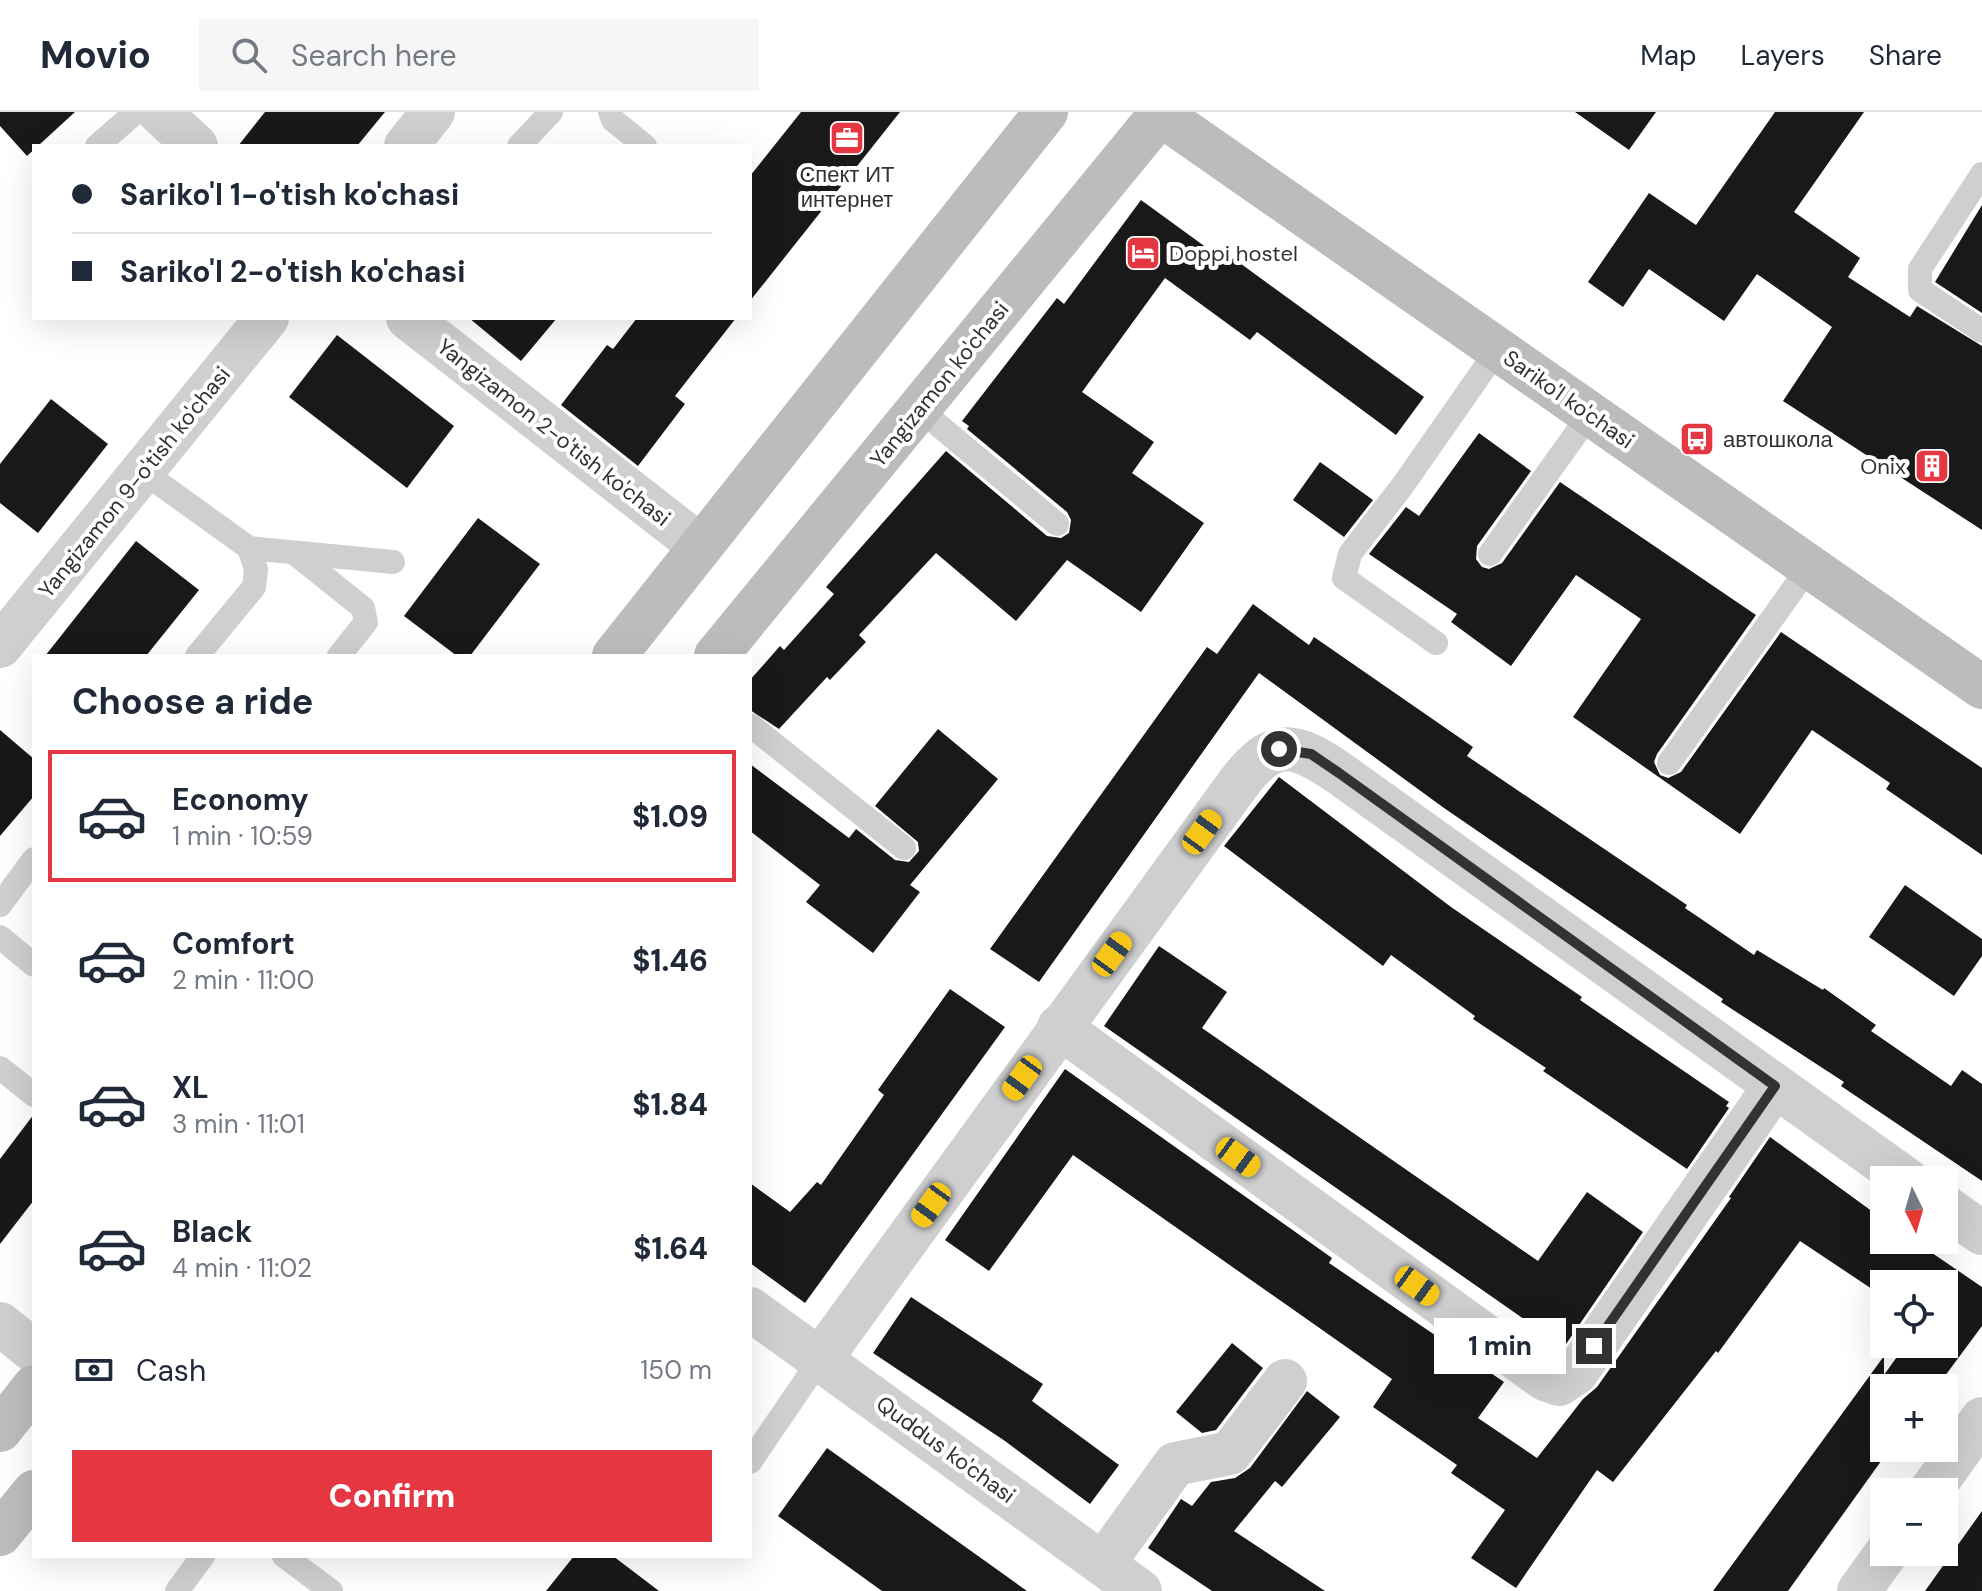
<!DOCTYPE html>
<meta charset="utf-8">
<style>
:root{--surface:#fff;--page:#f6f6f7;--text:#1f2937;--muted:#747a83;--line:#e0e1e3;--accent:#e53742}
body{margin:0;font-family:"DM Sans",sans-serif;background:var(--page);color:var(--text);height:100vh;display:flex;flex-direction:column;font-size:30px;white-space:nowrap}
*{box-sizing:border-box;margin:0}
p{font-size:26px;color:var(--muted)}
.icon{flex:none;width:44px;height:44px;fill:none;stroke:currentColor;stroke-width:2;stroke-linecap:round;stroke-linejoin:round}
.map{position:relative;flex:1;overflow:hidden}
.side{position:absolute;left:32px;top:542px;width:720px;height:904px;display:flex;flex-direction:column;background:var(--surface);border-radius:0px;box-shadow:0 8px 32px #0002}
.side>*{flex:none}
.top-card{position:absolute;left:32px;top:32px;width:720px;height:176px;border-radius:0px;box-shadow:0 8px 32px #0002;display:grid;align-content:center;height:176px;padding:0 40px;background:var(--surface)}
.needle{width:52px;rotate:175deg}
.fabs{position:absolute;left:1870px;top:1054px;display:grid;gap:16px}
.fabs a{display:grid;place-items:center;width:88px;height:88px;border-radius:0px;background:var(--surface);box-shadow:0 8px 32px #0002;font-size:40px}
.end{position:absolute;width:36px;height:36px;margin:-18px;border:10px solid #323232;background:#fff;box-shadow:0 0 0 4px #fff}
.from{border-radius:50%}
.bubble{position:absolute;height:56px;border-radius:0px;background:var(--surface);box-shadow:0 8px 32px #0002;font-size:26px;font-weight:800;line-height:56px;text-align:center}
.car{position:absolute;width:24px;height:48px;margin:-24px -12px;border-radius:10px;box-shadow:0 0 6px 2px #0007;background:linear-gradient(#f5c518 24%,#345 0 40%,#f5c518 0 76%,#345 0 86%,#f5c518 0)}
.top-card b{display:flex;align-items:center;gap:28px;height:76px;font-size:30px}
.top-card b+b{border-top:2px solid var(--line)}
.top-card i{width:20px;height:20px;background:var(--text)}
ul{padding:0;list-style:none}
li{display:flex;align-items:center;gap:24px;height:132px;margin:0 16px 12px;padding:0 24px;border:4px solid transparent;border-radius:0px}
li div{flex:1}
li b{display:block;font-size:30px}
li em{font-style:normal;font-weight:800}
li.active{border-color:var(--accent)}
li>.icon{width:72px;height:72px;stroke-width:1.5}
h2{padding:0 40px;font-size:36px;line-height:96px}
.pay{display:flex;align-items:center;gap:20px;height:88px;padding:0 40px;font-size:30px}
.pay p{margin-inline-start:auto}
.primary-button{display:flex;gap:16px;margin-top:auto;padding:16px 40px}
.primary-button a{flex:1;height:92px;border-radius:0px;background:var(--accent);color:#fff;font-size:32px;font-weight:800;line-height:92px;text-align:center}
header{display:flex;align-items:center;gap:48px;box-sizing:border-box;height:112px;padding:0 40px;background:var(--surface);border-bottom:2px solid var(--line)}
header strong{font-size:38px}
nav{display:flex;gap:44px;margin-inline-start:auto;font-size:28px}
.search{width:560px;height:72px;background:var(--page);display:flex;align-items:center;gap:20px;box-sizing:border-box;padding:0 28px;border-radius:0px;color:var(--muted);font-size:30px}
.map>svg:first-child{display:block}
.building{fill:#191919}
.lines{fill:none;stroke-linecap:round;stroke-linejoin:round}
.service{stroke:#cfcfcf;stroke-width:24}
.minor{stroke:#cfcfcf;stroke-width:44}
.secondary{stroke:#bcbcbc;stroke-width:44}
.route{stroke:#323232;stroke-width:10}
.labels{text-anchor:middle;stroke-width:8;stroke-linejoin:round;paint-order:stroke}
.poi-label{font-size:22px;fill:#323232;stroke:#fff;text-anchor:start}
.street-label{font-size:22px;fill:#323232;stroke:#fff}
</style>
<header>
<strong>Movio</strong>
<div class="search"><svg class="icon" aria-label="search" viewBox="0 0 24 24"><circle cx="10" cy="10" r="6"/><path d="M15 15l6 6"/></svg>Search here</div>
<nav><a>Map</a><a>Layers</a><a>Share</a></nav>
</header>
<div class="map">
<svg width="1982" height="1479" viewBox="0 0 1982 1479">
<rect width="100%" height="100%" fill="#fff"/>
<!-- building -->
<g class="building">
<path d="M0 0H75L27 44 0 14Z"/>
<path d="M265 0H385L357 34H238Z"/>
<path d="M801 0H900L750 189V64Z"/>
<path d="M1575 0H1656L1629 38Z"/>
<path d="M1775 0H1864L1794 100 1860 146 1848 165 1910 205 1917 194 1982 234V418L1783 289 1832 215 1757 162 1724 209 1649 157 1623 195 1588 170 1649 81 1696 113Z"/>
<path d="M1141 88 1229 152 1233 146 1424 285 1396 323 1257 220 1250 228 1165 166 1082 280 1154 330 1132 361 1204 411 1141 500 1067 448 1016 509 936 441 859 523 866 530 830 568 827 565 779 617 750 598V568L780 534 784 538 834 482 826 475 946 339 1047 424 1061 426 1069 421 1071 408 1067 400 967 317 969 314 962 309 1057 186 1064 192Z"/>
<path d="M1982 93V201L1935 170Z"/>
<path d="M469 206H557L521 249Z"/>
<path d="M637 206H736L675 284 685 292 638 354 561 293 607 233 613 237Z"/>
<path d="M337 223 454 314 407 376 289 285Z"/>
<path d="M51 287 108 332 38 421 0 391V352Z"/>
<path d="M1479 321 1531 359 1477 434 1476 447 1482 455 1489 457 1502 451 1560 370 1756 503 1657 642 1654 650 1660 663 1668 666 1681 660 1781 520 1982 656V743L1886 677 1890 671 1812 618 1740 722 1573 605 1641 507 1576 463 1511 554 1451 510 1457 502 1369 442 1406 395 1419 404Z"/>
<path d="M1320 350 1373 388 1344 425 1293 388Z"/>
<path d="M478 406 540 452 470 544H457L404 504Z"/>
<path d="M136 429 199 478 146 544H45Z"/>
<path d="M1253 492 1309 533 1314 525 1473 635 1467 644 1687 793 1685 796 1754 843 1757 838 1823 878 1824 876 1876 913 1871 919 1951 974 1962 958 1982 972V1069L1841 974 1844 970 1721 890 1723 887 1444 696 1259 561 1039 870 990 837 1207 535 1217 542Z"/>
<path d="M938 617 998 667 910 773 920 780 873 841 806 790 820 773 750 719V652L849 726 856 717 895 748 909 750 919 739 918 730 875 694Z"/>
<path d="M0 618 34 647V684L0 724Z"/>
<path d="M1279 665 1451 795 1582 885 1580 888 1729 990 1726 994 1729 996 1687 1057 1543 959 1546 956 1473 907 1475 904 1391 843 1383 854 1224 734Z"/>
<path d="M1905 773 1982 827V844L1954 884 1869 825Z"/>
<path d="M1159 834 1227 880 1202 916 1538 1149 1587 1080 1643 1120 1564 1235 1104 914Z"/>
<path d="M950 877 1005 915 805 1191 750 1151V1071L790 1100 817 1070 821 1073 884 983 878 978Z"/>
<path d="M1065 957 1332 1146 1329 1151 1504 1270 1478 1306 1537 1346 1583 1287 1597 1275 1731 1086 1729 1085 1770 1025 1884 1108V1128H1913L1982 1175V1214L1936 1276H1884V1345L1788 1479H1713L1884 1244V1263L1906 1232H1944V1172H1884L1881 1183 1800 1129 1718 1241 1716 1239 1613 1370 1597 1358 1516 1476 1471 1446 1505 1398 1451 1361 1457 1353 1373 1295 1392 1267 1073 1043 989 1159 945 1128Z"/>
<path d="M34 1002V1088L0 1132V1047Z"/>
<path d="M911 1185 1043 1272 1032 1289 1119 1353 1090 1392 1005 1329 873 1241Z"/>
<path d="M1232 1231 1263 1256 1216 1318 1202 1321 1176 1300Z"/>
<path d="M1307 1279 1340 1305 1282 1375 1275 1369 1234 1419 1325 1479H1212L1148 1436 1181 1387 1192 1394 1211 1370 1235 1366 1250 1356Z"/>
<path d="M827 1336 1027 1479H882L778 1404Z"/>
<path d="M1982 1399V1479H1925Z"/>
<path d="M574 1444H613L659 1479H546Z"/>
</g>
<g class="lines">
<!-- service -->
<g class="service">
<path d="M610 0 613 8 645 34"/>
<path d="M97 34 136 0"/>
<path d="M519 34 551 0"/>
<path d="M1982 62 1920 157V178L1982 219"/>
<path d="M919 297 1057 412"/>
<path d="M142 359 249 436 393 450"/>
<path d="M1490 442 1590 302"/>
<path d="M298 444 363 496 366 510 339 544"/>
<path d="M1436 531 1344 466 1350 442 1403 373 1498 237"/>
<path d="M197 544 254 475 256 457 249 436"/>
<path d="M750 613 904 736"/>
<path d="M1669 651 1809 455"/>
<path d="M0 793 34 747"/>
<path d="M0 825 34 853"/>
<path d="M0 956 34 983"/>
<path d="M750 1350 821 1246"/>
<path d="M284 1444 331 1479"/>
<path d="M177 1479 203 1444"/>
</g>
<!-- minor -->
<g class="minor">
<path d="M159 0 196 34"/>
<path d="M406 34 433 0"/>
<path d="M408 206 700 434"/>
<path d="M0 534 267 206"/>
<path d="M1059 915 1545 1267 1559 1272 1576 1261 1775 974"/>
<path d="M1944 1094 1982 1121"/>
<path d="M750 1197 1140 1479"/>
<path d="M0 1212 34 1239"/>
<path d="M821 1246 1238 672C1273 625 1294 630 1339 661L1907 1068"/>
<path d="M1930 1380 1982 1307"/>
<path d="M1103 1452 1175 1352 1230 1341 1285 1269"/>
<path d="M1859 1479 1887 1440"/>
</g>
<!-- secondary -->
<g class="secondary">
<path d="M1157 0 1982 575"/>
<path d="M614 544 1046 0"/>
<path d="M716 544 1162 0"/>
<path d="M0 1318 34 1275"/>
<path d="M0 1422 34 1380"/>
</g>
</g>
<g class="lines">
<!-- route -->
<path class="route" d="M1279 637 1311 642 1339 661 1775 974 1594 1234"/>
</g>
<!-- icons -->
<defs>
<g id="office-square" transform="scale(1.8)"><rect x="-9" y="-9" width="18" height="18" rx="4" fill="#e53742" stroke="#fff"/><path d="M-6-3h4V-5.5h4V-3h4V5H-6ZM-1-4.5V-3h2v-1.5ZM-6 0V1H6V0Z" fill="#fff"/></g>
<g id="hotel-square" transform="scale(1.8)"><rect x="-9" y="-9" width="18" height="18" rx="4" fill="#e53742" stroke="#fff"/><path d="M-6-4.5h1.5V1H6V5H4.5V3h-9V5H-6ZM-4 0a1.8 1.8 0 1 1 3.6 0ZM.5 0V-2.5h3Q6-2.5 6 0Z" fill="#fff"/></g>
<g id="bus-square" transform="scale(1.8)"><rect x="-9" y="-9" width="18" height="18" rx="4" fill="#e53742" stroke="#fff"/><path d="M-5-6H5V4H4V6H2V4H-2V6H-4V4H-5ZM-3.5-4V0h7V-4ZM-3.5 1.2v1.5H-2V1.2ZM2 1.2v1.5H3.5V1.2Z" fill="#fff"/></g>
<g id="building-square" transform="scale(1.8)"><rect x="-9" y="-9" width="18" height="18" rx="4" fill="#e53742" stroke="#fff"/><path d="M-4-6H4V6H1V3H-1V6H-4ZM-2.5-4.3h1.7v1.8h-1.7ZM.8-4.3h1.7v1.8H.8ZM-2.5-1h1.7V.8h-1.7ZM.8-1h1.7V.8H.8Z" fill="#fff"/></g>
</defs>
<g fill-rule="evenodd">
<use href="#office-square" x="847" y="26"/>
<use href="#hotel-square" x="1143" y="141"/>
<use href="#bus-square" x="1697" y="327"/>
<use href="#building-square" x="1932" y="354"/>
</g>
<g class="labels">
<!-- poi labels -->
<g class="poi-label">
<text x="847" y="70" text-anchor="middle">Спект ИТ<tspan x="847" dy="25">интернет</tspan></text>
<text x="1169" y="149">Doppi hostel</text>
<text x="1723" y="335">автошкола</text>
<text x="1906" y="362" text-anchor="end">Onix</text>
</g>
<!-- street labels -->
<g class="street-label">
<text transform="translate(939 272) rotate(-51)" y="8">Yangizamon ko'chasi</text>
<text transform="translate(1569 287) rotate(35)" y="8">Sariko'l ko'chasi</text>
<text transform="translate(554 320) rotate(38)" y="8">Yangizamon 2-o'tish ko'chasi</text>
<text transform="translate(134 370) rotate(-51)" y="8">Yangizamon 9-o'tish ko'chasi</text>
<text transform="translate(946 1337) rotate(36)" y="8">Quddus ko'chasi</text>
</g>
</g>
</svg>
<div class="fabs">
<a><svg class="needle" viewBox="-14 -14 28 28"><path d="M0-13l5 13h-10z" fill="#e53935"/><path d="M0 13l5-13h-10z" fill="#747a83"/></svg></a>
<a><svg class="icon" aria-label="locate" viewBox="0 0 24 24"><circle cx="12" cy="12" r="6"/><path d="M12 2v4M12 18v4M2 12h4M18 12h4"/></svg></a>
<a>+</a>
<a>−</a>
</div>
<i class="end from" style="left:1279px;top:637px"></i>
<i class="end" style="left:1594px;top:1234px"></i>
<div class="bubble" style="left:1434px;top:1206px;width:132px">1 min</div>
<i class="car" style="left:1202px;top:720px;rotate:36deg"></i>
<i class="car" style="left:1112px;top:842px;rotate:36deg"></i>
<i class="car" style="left:1022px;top:966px;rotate:216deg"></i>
<i class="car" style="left:1238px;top:1045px;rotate:126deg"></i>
<i class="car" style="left:931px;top:1093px;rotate:216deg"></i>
<i class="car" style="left:1417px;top:1174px;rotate:126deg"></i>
<div class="top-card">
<b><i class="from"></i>Sariko'l 1-o'tish ko'chasi</b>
<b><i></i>Sariko'l 2-o'tish ko'chasi</b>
</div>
<section class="side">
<h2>Choose a ride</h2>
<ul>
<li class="active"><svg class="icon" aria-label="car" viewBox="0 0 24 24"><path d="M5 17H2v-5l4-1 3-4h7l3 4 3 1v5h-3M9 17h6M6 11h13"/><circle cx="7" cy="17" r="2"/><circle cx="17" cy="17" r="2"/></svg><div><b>Economy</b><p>1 min · 10:59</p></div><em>$1.09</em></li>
<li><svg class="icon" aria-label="car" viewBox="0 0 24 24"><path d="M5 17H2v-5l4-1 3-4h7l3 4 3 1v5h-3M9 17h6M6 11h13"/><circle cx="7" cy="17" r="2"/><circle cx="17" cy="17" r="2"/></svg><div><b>Comfort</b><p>2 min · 11:00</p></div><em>$1.46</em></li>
<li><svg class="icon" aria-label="car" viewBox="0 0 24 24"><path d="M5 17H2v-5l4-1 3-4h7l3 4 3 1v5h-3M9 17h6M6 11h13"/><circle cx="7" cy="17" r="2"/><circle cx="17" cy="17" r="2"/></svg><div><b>XL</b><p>3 min · 11:01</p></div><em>$1.84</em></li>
<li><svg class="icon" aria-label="car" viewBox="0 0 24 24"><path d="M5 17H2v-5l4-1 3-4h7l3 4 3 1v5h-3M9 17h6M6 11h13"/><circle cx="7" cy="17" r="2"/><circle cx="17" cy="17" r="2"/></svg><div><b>Black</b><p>4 min · 11:02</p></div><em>$1.64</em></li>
</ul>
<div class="pay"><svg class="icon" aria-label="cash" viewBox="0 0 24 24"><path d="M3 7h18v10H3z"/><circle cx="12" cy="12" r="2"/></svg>Cash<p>150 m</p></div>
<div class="primary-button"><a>Confirm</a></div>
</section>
</div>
